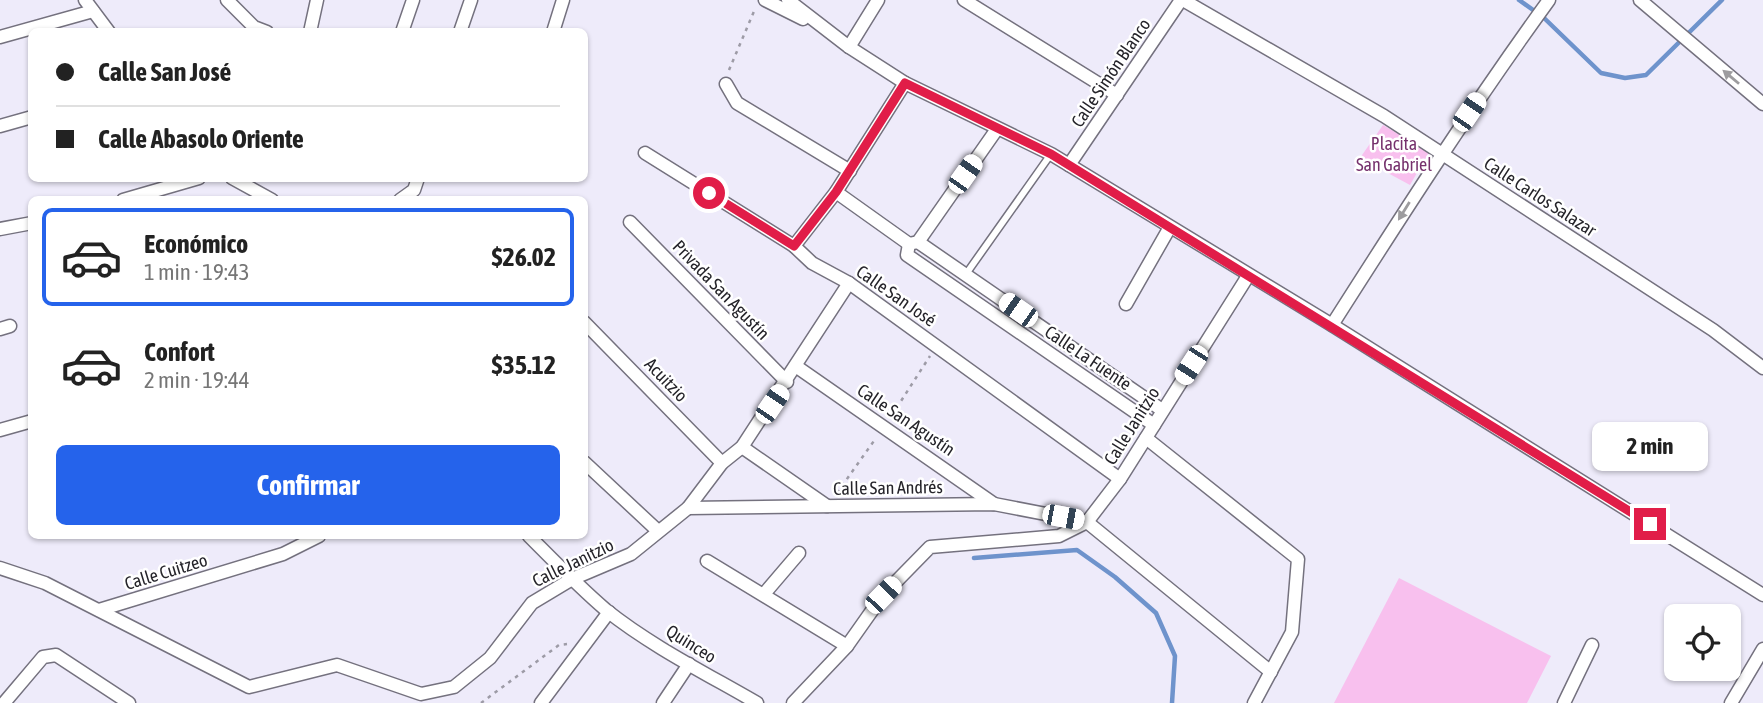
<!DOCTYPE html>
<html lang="es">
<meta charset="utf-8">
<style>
:root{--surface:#fff;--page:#f6f6f6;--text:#222;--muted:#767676;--line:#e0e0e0;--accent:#2563eb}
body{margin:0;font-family:"Asap Condensed",sans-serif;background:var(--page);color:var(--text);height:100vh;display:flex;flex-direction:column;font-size:26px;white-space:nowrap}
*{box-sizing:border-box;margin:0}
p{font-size:23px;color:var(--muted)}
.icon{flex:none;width:38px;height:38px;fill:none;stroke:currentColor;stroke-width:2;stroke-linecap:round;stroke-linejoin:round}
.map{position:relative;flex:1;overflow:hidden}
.sheet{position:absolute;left:28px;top:196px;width:560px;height:343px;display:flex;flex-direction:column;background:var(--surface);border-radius:10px;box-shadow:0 2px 5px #0004}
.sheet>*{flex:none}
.guide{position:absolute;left:28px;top:28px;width:560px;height:154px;border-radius:10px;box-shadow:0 2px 5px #0004;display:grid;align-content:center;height:154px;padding:0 28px;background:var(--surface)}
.tools{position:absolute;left:1664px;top:604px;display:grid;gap:14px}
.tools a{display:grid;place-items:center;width:77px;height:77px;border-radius:10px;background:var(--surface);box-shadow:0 2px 5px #0004;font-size:35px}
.end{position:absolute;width:32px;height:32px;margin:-16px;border:9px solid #e11d48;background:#fff;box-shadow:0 0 0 4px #fff}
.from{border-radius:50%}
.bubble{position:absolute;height:49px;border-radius:10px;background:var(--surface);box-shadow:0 2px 5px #0004;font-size:23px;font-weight:700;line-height:49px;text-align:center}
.car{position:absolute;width:21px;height:42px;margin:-21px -10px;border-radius:9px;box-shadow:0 0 5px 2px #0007;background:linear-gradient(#fff 24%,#345 0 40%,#fff 0 76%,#345 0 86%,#fff 0)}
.guide b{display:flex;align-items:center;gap:24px;height:66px;font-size:26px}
.guide b+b{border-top:2px solid var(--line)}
.guide i{width:18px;height:18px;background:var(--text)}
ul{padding:12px 0 0;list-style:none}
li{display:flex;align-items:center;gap:21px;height:98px;margin:0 14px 10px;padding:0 14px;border:4px solid transparent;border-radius:10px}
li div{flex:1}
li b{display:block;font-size:26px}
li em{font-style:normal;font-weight:700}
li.current{border-color:var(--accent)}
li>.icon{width:63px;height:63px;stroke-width:1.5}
.action{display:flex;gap:14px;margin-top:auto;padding:14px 28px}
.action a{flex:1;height:80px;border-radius:10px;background:var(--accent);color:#fff;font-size:28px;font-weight:700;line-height:80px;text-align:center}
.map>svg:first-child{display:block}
.green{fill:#f8c0ee}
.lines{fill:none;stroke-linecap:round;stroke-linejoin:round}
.stream{stroke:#6e93cc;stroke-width:4.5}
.service-casing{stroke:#74717e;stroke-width:9}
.minor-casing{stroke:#74717e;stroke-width:15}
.path{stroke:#9d9ba6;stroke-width:2.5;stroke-dasharray:3.5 5;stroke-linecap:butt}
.service{stroke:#fff;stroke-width:6}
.minor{stroke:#fff;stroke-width:12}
.oneway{fill:#9d9c9f}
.route{stroke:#e11d48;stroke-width:9}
.labels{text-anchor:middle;stroke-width:5;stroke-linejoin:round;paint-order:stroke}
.street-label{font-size:18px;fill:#25242a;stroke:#fff}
.park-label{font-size:18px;fill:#76316d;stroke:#fff}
</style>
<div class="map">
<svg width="1763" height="703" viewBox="0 0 1763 703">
<rect width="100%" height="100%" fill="#eeebfa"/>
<!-- green -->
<g class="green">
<path d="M1383 125 1429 152 1410 185 1360 158Z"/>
<path d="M1399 578 1551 656 1527 703H1334Z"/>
</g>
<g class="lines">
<!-- stream -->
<g class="stream">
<path d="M1519 0 1543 17 1601 73 1625 78 1646 75 1722 0"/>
<path d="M974 558 1077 550 1115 577 1156 613 1175 656 1172 703"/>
</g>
<!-- service casing -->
<g class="service-casing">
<path id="service" d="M966 274 1051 154"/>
</g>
<!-- minor casing -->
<g class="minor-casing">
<g id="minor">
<path d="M85 0 109 32"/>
<path d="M227 0 254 27 267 32"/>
<path d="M765 0 803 19"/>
<path d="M788 0 849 47 905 83 1051 154 1332 325 1763 595"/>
<path d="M964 0 1117 95"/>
<path d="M1183 0 1384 116 1713 330 1763 368"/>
<path d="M1640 0 1763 104"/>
<path d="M310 32 317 0"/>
<path d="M402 32 413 0"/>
<path d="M460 32 471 0"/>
<path d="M553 32 563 0"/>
<path d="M0 37 93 11"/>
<path d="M849 47 878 0"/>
<path d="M726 84 737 103 850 171"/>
<path d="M0 126 32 117"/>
<path d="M997 129 918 242 909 244 907 255 1154 425"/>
<path d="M645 153 794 246 812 263 849 283 1120 479"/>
<path d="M1069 165 1181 0"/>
<path d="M232 178 272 200"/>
<path d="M836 192 909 244"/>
<path d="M123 200 199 178"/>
<path d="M400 200 414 190 418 178"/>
<path d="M630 222 787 382"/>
<path d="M0 229 32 223"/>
<path d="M918 242 1162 410"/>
<path d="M794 246 836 192 905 83"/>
<path d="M1126 304 1170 227"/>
<path d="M584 322 722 463"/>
<path d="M1332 325C1402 215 1472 106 1549 0"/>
<path d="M0 329 10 326"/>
<path d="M797 367 994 504"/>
<path d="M0 430 32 421"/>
<path d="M1146 438 1298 559 1292 632 1254 703"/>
<path d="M742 447 827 506"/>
<path d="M584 462 658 531"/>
<path d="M688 508 994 504 1087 522 1271 672"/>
<path d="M529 536C554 561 579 587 606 610 651 646 707 674 757 703"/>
<path d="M707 561 847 646"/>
<path d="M0 568 45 583 249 687 337 665 421 694 454 687 490 658 532 603 572 579 631 554 688 508 722 463 742 447 849 283"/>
<path d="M764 594 799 553"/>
<path d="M99 610 283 554 319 536"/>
<path d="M4 703 43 657 56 655 129 703"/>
<path d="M541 703 609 612"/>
<path d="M663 703 689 664"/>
<path d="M793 703 847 646 883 595 930 547 1059 536 1087 522 1120 479 1248 276"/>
<path d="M1564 703 1592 645"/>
<path d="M1731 703 1763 649"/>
</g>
</g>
<!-- path -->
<g class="path">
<path d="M729 70 755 9"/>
<path d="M892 415 930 356"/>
<path d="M837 493 876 438"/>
<path d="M481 703 559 645 567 644"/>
</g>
<!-- service -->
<use href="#service" class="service"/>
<!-- minor -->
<use href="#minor" class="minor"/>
</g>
<!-- one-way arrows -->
<defs><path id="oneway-solid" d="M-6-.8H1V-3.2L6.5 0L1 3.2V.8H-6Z" transform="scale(1.75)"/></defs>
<g class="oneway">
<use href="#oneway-solid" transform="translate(1731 77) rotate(-140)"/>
<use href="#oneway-solid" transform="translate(1404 211) rotate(122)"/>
</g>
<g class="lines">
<!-- route -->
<path class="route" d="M709 193 794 246 836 192 905 83 1051 154 1650 524"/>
</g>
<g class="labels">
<!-- street labels -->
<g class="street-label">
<text transform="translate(1111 73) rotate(-56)" y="6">Calle Simón Blanco</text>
<text transform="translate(1540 197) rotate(33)" y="6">Calle Carlos Salazar</text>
<text transform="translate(721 290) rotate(46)" y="6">Privada San Agustín</text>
<text transform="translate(896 296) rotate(35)" y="6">Calle San José</text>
<text transform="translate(1088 358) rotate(34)" y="6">Calle La Fuente</text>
<text transform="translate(666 380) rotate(46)" y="6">Acuitzio</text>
<text transform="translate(906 420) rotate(34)" y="6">Calle San Agustín</text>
<text transform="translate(1132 426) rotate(-58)" y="6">Calle Janitzio</text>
<text transform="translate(888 488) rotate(-1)" y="6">Calle San Andrés</text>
<text transform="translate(573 563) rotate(-26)" y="6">Calle Janitzio</text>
<text transform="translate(166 572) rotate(-17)" y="6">Calle Cuitzeo</text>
<text transform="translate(691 644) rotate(32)" y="6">Quinceo</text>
</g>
<!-- park labels -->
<g class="park-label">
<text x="1394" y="150">Placita<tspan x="1394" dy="21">San Gabriel</tspan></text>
</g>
</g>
</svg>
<div class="tools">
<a><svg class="icon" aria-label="locate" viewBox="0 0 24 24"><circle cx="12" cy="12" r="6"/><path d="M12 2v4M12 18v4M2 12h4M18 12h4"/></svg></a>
</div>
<i class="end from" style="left:709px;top:193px"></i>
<i class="end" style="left:1650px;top:524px"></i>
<div class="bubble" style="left:1592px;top:422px;width:116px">2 min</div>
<i class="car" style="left:1469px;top:112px;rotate:34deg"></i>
<i class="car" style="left:965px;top:174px;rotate:35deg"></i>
<i class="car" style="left:1018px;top:310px;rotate:305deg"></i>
<i class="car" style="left:1191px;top:365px;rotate:213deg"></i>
<i class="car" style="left:772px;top:404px;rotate:34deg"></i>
<i class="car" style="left:1063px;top:517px;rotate:101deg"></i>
<i class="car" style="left:883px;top:595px;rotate:44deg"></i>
<div class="guide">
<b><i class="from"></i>Calle San José</b>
<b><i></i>Calle Abasolo Oriente</b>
</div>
<section class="sheet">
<ul>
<li class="current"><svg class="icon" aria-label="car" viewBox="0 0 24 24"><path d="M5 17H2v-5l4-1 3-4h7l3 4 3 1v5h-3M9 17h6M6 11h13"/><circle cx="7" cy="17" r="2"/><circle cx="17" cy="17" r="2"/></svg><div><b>Económico</b><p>1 min · 19:43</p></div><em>$26.02</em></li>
<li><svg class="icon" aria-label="car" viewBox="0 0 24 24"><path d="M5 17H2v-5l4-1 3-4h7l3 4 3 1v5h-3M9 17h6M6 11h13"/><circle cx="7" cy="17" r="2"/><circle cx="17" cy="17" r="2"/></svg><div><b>Confort</b><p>2 min · 19:44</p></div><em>$35.12</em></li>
</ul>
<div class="action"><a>Confirmar</a></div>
</section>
</div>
